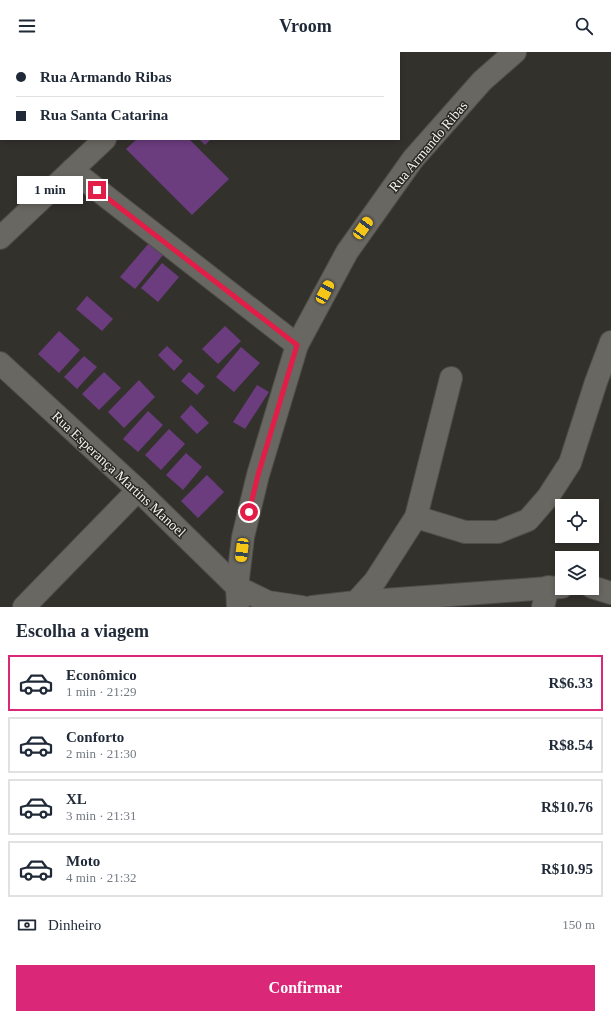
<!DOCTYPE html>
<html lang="pt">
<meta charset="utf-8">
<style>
:root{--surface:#fff;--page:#f2f2f3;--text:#1f2937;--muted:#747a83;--line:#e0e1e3;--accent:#db2777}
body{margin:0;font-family:"Times New Roman",serif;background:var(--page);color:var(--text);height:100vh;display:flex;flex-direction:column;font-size:15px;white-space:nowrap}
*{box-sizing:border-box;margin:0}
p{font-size:13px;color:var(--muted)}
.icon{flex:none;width:22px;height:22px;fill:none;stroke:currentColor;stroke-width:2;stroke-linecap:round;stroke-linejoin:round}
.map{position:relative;height:555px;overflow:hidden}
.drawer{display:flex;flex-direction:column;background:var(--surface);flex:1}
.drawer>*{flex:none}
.guide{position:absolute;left:0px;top:0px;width:400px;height:88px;box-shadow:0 2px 6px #0003;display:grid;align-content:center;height:88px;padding:0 16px;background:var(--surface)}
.tools{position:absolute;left:555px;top:447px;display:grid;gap:8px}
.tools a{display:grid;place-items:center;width:44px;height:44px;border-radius:0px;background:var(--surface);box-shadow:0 2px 6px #0003;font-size:20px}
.end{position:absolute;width:18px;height:18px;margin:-9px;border:5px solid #e11d48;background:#fff;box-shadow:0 0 0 2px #fff}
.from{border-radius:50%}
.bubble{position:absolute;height:28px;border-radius:0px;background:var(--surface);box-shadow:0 2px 6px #0003;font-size:13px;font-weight:600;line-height:28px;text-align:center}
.car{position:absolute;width:12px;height:24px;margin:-12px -6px;border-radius:5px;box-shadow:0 0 3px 1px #0007;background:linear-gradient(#f5c518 24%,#345 0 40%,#f5c518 0 76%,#345 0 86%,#f5c518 0)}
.guide b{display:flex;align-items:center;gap:14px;height:38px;font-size:15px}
.guide b+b{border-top:1px solid var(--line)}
.guide i{width:10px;height:10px;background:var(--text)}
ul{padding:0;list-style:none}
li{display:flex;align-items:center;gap:12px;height:56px;margin:0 8px 6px;padding:0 8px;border:2px solid var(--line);border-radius:0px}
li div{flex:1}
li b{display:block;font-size:15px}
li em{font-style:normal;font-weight:600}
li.on{border-color:var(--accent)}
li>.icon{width:36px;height:36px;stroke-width:1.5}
h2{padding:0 16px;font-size:18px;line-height:48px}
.pay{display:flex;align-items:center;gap:10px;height:44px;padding:0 16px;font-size:15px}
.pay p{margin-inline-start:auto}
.button{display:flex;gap:8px;margin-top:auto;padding:8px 16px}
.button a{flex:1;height:46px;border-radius:0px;background:var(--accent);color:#fff;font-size:16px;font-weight:600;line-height:46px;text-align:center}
header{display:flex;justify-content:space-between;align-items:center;height:52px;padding:0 16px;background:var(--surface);font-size:18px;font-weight:600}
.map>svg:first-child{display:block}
.building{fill:#6b3c7e}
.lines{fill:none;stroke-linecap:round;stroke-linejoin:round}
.minor-casing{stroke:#4e4d49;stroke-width:24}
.minor{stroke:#696761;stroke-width:22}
.route{stroke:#e11d48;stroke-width:5}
.labels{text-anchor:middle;stroke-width:3;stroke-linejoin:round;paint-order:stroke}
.street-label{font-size:14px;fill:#f4f3f0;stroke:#292722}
</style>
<header><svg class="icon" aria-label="menu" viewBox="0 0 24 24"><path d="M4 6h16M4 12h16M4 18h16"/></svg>Vroom<svg class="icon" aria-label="search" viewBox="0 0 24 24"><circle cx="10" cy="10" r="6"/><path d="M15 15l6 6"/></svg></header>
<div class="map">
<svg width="611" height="555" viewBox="0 0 611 555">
<rect width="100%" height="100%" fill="#33312c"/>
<!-- building -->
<g class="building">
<path d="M137 87H189L229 127 192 163 126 97Z"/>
<path d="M199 87H211L205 93Z"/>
<path d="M149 191 163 203 135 237 120 225Z"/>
<path d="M162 211 179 225 158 250 141 236Z"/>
<path d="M87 244 113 267 102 279 76 257Z"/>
<path d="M225 274 241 289 218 312 202 297Z"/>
<path d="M59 279 80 298 59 321 38 302Z"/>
<path d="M167 294 183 309 174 319 158 303Z"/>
<path d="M241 295 260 311 234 340 216 325Z"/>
<path d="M84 304 97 315 77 337 64 325Z"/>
<path d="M104 320 121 336 99 358 82 342Z"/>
<path d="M189 320 205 334 197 343 181 329Z"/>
<path d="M139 328 155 345 124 376 108 360Z"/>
<path d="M257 333 269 340 245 377 233 370Z"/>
<path d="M191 353 209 371 197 382 180 365Z"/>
<path d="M148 359 163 373 138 400 123 387Z"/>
<path d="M169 377 185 392 161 418 145 403Z"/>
<path d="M186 401 202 415 183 438 166 423Z"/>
<path d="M207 423 224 440 198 466 181 449Z"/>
</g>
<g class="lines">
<!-- minor casing -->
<g class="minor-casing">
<g id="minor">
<path d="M124 0 125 1"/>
<path d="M215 1 217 0"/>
<path d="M72 118 297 293"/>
<path d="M0 186 105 87"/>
<path d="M0 311 138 438 237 535 268 550 302 555"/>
<path d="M416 465 465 480H498L528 468 548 445 570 411 596 330 611 290"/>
<path d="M592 535 611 541"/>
<path d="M356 550 375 529 416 465 451 326"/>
<path d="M24 555 138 438"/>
<path d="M238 555 237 535 243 485 258 423 297 293 347 200 413 107 482 29 515 0"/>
<path d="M312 555 356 550 562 535"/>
<path d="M543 555 548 535"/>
</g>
</g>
<!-- minor -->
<use href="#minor" class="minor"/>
</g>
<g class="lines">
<!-- route -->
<path class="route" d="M97 138 297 293 258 423 249 460"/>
</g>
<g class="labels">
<!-- street labels -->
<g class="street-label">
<text transform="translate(428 94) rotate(-50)" y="5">Rua Armando Ribas</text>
<text transform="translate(119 422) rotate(43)" y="5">Rua Esperança Martins Manoel</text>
</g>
</g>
</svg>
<div class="tools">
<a><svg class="icon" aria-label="locate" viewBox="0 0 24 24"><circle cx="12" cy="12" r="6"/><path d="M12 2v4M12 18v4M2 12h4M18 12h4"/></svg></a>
<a><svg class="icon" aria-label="layers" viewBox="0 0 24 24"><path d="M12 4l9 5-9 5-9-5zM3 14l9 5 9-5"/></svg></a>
</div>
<i class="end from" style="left:249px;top:460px"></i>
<i class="end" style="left:97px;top:138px"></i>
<div class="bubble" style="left:17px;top:124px;width:66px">1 min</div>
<i class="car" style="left:363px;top:176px;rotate:36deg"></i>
<i class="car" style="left:325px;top:240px;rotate:28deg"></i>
<i class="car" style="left:242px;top:498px;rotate:187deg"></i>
<div class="guide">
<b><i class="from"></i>Rua Armando Ribas</b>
<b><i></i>Rua Santa Catarina</b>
</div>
</div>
<section class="drawer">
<h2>Escolha a viagem</h2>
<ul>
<li class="on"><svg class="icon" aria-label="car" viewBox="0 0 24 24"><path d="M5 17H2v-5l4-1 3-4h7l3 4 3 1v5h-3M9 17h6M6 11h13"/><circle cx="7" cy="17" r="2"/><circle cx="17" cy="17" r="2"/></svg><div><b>Econômico</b><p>1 min · 21:29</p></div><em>R$6.33</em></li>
<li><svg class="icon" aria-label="car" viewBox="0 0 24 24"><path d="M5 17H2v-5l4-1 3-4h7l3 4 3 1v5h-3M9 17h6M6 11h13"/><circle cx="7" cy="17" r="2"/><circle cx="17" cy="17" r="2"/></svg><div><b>Conforto</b><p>2 min · 21:30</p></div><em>R$8.54</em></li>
<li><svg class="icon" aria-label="car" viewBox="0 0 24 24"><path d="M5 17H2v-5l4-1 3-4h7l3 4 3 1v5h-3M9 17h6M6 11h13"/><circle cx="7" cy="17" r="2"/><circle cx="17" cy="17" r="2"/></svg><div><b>XL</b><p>3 min · 21:31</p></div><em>R$10.76</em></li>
<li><svg class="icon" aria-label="car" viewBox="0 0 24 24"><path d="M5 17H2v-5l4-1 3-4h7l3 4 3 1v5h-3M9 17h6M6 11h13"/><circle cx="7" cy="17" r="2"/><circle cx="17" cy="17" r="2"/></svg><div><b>Moto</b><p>4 min · 21:32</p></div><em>R$10.95</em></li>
</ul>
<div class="pay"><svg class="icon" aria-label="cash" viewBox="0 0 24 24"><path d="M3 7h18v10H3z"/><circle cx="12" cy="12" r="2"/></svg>Dinheiro<p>150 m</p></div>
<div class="button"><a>Confirmar</a></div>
</section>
